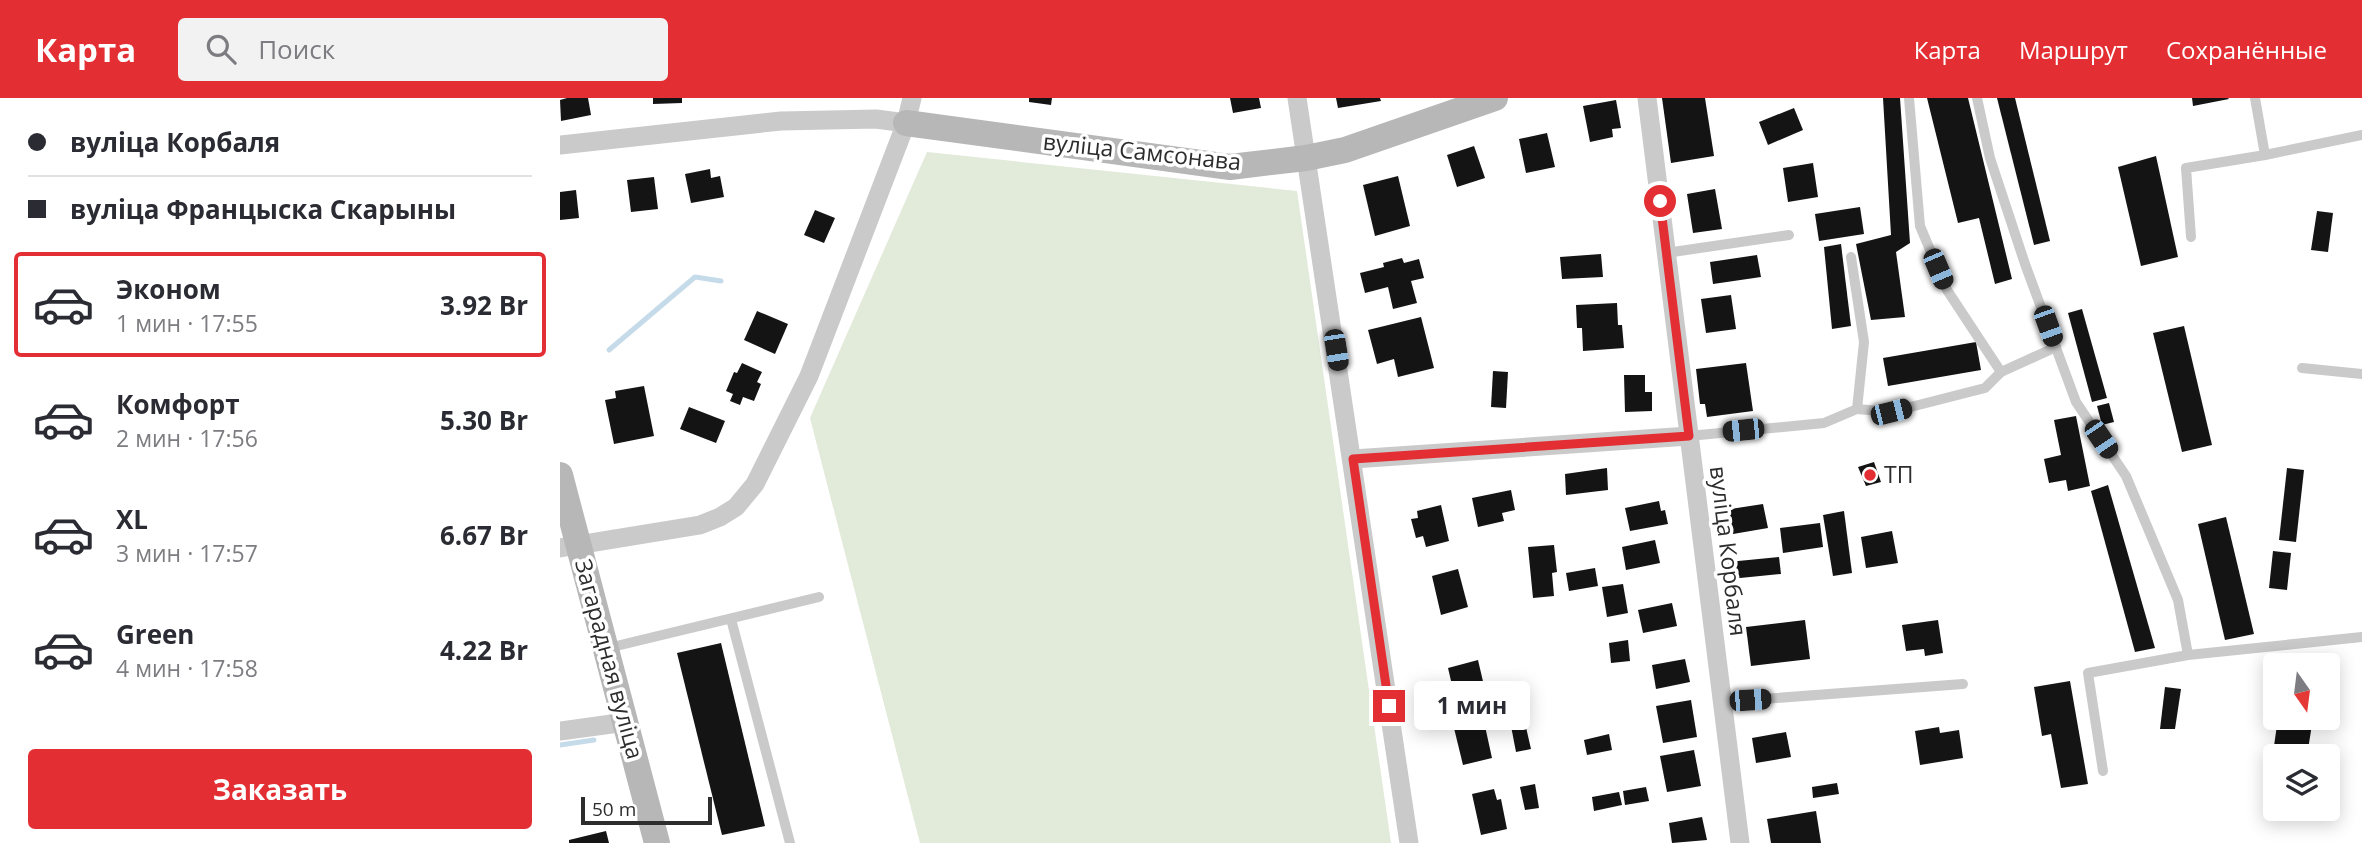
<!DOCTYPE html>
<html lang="ru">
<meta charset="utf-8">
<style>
:root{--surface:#fff;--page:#f2f2f3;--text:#2b2b33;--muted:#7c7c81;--line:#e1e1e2;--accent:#e32f34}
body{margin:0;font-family:"Open Sans",sans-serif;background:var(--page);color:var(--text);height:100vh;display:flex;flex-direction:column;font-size:26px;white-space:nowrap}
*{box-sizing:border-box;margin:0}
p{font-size:23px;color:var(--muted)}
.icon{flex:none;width:38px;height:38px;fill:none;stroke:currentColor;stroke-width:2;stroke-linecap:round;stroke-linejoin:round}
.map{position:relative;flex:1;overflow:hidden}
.details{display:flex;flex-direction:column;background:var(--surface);width:560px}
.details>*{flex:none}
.hud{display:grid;align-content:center;height:154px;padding:0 28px;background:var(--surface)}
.needle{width:46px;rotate:166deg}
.tools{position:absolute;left:1703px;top:555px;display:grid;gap:14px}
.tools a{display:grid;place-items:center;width:77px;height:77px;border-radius:7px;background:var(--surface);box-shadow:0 4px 18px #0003;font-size:35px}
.scale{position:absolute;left:21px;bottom:18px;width:131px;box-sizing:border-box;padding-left:7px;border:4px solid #2d2d2d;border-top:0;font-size:19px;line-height:24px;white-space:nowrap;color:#2d2d2d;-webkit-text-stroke:5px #fff;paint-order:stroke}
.end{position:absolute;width:32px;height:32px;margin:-16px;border:9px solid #e32f34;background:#fff;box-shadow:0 0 0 4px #fff}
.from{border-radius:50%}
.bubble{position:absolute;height:49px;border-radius:7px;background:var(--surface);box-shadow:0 4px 18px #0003;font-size:23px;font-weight:700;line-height:49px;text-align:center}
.car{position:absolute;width:21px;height:42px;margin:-21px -10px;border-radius:9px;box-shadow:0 0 5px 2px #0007;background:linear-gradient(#222 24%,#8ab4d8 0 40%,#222 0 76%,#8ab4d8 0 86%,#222 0)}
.hud b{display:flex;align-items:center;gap:24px;height:66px;font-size:26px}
.hud b+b{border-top:2px solid var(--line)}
.hud i{width:18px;height:18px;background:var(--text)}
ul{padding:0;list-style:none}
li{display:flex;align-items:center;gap:21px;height:105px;margin:0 14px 10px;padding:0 14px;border:4px solid transparent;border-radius:7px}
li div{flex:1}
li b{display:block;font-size:26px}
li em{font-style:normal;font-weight:700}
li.selected{border-color:var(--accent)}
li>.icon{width:63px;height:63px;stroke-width:1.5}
.button{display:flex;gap:14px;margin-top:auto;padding:14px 28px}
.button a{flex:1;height:80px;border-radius:7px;background:var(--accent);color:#fff;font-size:28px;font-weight:700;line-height:80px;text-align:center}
header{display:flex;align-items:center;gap:42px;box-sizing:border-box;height:98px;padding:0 35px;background:var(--accent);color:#fff}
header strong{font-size:33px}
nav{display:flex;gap:38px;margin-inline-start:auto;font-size:24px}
.search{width:490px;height:63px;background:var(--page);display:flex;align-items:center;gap:18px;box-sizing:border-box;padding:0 24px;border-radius:7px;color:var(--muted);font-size:26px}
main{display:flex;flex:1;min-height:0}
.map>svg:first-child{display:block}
.green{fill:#e2eada}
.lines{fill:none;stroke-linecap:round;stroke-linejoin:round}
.stream{stroke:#c6dbea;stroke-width:5}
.building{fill:#141414}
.lane{stroke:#cacaca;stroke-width:10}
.street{stroke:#cacaca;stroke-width:19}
.secondary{stroke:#b7b7b7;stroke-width:26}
.route{stroke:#e32f34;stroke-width:9}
.poi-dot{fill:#e32f34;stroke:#fff;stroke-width:2.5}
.labels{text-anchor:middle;stroke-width:7;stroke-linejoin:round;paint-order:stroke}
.street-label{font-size:23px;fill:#2d2d2d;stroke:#fff}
.poi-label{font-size:23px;fill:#2d2d2d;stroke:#fff;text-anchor:start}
</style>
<header>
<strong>Карта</strong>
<div class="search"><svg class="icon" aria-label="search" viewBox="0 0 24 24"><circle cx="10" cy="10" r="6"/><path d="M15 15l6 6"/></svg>Поиск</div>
<nav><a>Карта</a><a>Маршрут</a><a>Сохранённые</a></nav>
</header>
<main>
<section class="details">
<div class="hud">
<b><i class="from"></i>вуліца Корбаля</b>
<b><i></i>вуліца Францыска Скарыны</b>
</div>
<ul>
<li class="selected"><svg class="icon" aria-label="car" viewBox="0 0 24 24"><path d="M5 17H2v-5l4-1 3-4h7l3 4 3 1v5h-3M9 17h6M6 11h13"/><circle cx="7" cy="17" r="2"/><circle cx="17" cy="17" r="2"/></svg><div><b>Эконом</b><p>1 мин · 17:55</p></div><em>3.92 Br</em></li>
<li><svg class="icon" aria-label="car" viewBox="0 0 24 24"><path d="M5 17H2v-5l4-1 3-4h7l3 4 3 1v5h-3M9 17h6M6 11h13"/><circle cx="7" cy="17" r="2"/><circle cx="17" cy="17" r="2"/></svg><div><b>Комфорт</b><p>2 мин · 17:56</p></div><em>5.30 Br</em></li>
<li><svg class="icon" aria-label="car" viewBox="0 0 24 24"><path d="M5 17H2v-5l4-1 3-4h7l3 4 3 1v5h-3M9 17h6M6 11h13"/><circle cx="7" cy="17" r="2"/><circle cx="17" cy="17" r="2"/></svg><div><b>XL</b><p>3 мин · 17:57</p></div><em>6.67 Br</em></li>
<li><svg class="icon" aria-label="car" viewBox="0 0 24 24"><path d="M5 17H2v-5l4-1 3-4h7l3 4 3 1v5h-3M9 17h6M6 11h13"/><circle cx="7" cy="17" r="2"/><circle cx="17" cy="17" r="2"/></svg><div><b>Green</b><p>4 мин · 17:58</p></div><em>4.22 Br</em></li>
</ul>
<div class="button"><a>Заказать</a></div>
</section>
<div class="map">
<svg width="1802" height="745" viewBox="0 0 1802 745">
<rect width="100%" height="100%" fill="#fff"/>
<!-- green -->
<path class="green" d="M367 54 737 93 831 745H360L250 320Z"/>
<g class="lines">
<!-- stream -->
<g class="stream">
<path d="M49 252 135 179 161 183"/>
<path d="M0 647 34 642"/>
</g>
</g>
<!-- building -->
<g class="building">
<path d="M7 0H28L31 17 1 23 0 2Z"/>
<path d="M93 0H122V5L93 6Z"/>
<path d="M469 0H492L491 7 469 4Z"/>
<path d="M670 0H699L701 10 673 15Z"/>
<path d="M776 0H820L821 3 778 10Z"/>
<path d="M1102 0H1145L1154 58 1111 65Z"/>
<path d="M1323 0H1340L1350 145 1336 154 1345 219 1311 222 1296 146 1331 137Z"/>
<path d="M1367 0H1408L1452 181 1435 186 1419 120 1398 125Z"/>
<path d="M1437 0H1455L1490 143 1474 147Z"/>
<path d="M1632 0H1668L1669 1 1633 8Z"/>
<path d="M1056 2 1061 30 1052 31 1053 39 1030 44 1023 8Z"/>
<path d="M1234 10 1243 32 1208 47 1199 24Z"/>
<path d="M987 35 995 69 966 75 959 41Z"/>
<path d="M914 48 925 80 897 89 887 57Z"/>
<path d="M1596 58 1618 159 1581 168 1558 69Z"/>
<path d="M1253 65 1258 99 1228 104 1223 70Z"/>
<path d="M150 71 151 80 160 78 164 99 131 105 125 76Z"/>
<path d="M838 78 850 128 815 138 803 87Z"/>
<path d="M94 79 98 111 71 114 67 82Z"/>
<path d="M1155 91 1162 131 1133 135 1127 96Z"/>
<path d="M16 92 19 120 0 122V94Z"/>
<path d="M1300 109 1304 136 1259 143 1255 116Z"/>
<path d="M255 112 275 120 264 145 244 137Z"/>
<path d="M1757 113 1773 115 1768 154 1751 152Z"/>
<path d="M1281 146 1291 228 1272 231 1264 149Z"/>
<path d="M1041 156 1043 179 1002 181 1000 159Z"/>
<path d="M1197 157 1201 179 1153 186 1150 164Z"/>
<path d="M842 160 844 165 859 161 864 180 851 183 857 205 833 211 828 189 805 195 800 175 824 169 823 165Z"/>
<path d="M1171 197 1176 231 1146 235 1141 201Z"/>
<path d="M1057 205 1058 227H1062L1064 250 1023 253 1022 230H1017L1016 207Z"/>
<path d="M1522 211 1547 300 1532 304 1508 215Z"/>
<path d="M197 213 228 226 215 256 184 242Z"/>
<path d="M861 219 874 270 838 279 834 261 817 266 808 232Z"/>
<path d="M1624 228 1652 347 1622 354 1593 235Z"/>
<path d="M1416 244 1421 272 1328 288 1323 260Z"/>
<path d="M182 265 202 274 197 284 201 286 194 303 183 299 180 307 170 303 173 296 166 293 174 274 177 275Z"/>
<path d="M1186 265 1193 313 1147 319 1145 306H1140L1136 271Z"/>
<path d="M933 273 948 274 946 310 931 309Z"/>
<path d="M1064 277H1085V294H1092V313L1065 314Z"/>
<path d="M84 288 94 338 54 346 45 302 56 300 55 293Z"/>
<path d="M1549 305 1554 324 1542 327 1537 308Z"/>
<path d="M129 309 165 323 156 345 120 331Z"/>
<path d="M1516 318 1530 388 1508 393 1506 382 1489 385 1484 361 1501 357 1494 322Z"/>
<path d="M1314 364 1321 384 1306 388 1298 369Z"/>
<path d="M1047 370 1048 392 1006 397 1005 376Z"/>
<path d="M1727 370 1744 372 1736 444 1719 442Z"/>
<path d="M1548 387 1595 550 1575 554 1531 393Z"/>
<path d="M951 392 955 412 942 415 944 423 918 429 912 400Z"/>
<path d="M1099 403 1101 413 1105 412 1108 426 1070 433 1065 410Z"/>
<path d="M1203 406 1208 430 1173 436 1170 421 1165 422 1164 412Z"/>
<path d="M881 407 889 443 866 449 863 438 856 440 851 421 858 420 857 413Z"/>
<path d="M1284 413 1292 475 1273 478 1263 417Z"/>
<path d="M1666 419 1694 536 1665 542 1638 426Z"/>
<path d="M1260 425 1263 449 1223 455 1220 430Z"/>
<path d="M1332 433 1338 465 1306 470 1301 439Z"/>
<path d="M1095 442 1100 465 1066 472 1062 449Z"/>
<path d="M994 447 997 474 992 475 994 498 973 500 968 449Z"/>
<path d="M1713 453 1731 455 1727 492 1709 490Z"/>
<path d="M1219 459 1221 476 1170 481 1168 464Z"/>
<path d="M1035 470 1038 488 1009 493 1006 475Z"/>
<path d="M898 471 908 509 881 517 872 478Z"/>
<path d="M1063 486 1068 515 1047 519 1042 489Z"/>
<path d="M1112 505 1117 528 1083 535 1078 512Z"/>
<path d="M1245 522 1250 561 1191 568 1186 529Z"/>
<path d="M1378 522 1383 555 1365 558 1364 551 1346 553 1342 527Z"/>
<path d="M1068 542 1070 563 1051 565 1049 545Z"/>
<path d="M161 545 205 728 162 737 117 555Z"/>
<path d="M1125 561 1130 584 1096 591 1092 567Z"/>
<path d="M918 562 925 592 895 600 888 570Z"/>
<path d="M1510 583 1528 686 1501 690 1491 636 1482 638 1474 589Z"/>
<path d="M1605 589 1621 591 1615 631H1600Z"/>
<path d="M1131 602 1137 639 1103 645 1096 608Z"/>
<path d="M923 619 932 660 903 667 893 626Z"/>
<path d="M1718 620H1753L1747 658H1715V662H1712Z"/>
<path d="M965 625 971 651 956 654 951 628Z"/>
<path d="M1379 629 1380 635 1399 632 1403 660 1360 667 1355 633Z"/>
<path d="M1226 634 1231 659 1196 665 1192 640Z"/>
<path d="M1049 636 1052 652 1027 657 1024 642Z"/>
<path d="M1134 652 1141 688 1107 694 1100 658Z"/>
<path d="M1277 685 1279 696 1253 700 1252 689Z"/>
<path d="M975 686 979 710 965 712 960 689Z"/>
<path d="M1086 689 1089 703 1065 707 1063 693Z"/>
<path d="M934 691 937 702 941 701 947 731 921 737 912 696Z"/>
<path d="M1059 694 1062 707 1034 713 1032 699Z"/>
<path d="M1256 713 1261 745H1211L1207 721Z"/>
<path d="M1142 719 1147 742 1112 745 1109 725Z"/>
<path d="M46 733 49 745H9V742Z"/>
</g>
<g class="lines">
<!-- lane -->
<g class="lane">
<path d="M1349 0 1360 128 1387 192 1441 274"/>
<path d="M1417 0 1430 60 1465 166 1516 304 1566 378 1618 502 1628 557"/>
<path d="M1695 0 1705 57"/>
<path d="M1631 139 1626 70 1705 57 1802 37"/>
<path d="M1106 155 1229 137"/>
<path d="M1742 270 1802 276"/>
<path d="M1297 311 1331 314 1425 290 1441 274 1496 249"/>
<path d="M1129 338 1264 325 1297 311 1304 244 1291 159"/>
<path d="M171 521 230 745"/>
<path d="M48 550 259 499"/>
<path d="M1163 604 1403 586"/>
<path d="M1543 673 1528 575 1628 557 1802 539"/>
</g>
<!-- street -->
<g class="street">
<path d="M737 0 849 745"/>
<path d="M1087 0 1180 745"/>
<path d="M0 47 221 23 316 21 346 25"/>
<path d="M793 361 1129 338"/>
<path d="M0 450 140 427 160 419 176 409 195 386 249 278 346 25 352 0"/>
<path d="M0 633 66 624"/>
</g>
<!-- secondary -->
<g class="secondary">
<path d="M346 25 670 69 746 60 785 52 935 0"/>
<path d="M0 377 97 745"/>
</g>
</g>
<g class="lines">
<!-- route -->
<path class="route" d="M829 608 793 361 1129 338 1100 103"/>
</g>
<!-- markers -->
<circle class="poi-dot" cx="1310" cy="377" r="7"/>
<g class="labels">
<!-- street labels -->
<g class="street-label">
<text transform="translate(582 54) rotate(6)" y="8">вуліца Самсонава</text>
<text transform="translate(1168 453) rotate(83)" y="8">вуліца Корбаля</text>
<text transform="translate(49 561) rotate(75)" y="8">Загарадная вуліца</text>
</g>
<!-- poi labels -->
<g class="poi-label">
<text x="1324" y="385">ТП</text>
</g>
</g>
</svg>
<div class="tools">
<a><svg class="needle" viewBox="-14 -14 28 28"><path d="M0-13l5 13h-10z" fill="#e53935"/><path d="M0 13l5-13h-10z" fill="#7c7c81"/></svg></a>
<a><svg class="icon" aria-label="layers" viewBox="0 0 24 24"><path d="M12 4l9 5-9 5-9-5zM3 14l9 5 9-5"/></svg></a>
</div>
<div class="scale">50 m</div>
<i class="end from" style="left:1100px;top:103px"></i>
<i class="end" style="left:829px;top:608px"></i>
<div class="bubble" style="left:854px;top:583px;width:116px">1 мин</div>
<i class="car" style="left:1378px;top:171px;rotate:157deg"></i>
<i class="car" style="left:1488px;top:228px;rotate:160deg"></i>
<i class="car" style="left:776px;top:252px;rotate:171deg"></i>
<i class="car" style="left:1331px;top:314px;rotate:76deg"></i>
<i class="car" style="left:1183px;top:332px;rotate:264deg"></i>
<i class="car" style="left:1541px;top:341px;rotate:146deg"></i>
<i class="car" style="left:1190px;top:602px;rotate:86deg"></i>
</div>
</main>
